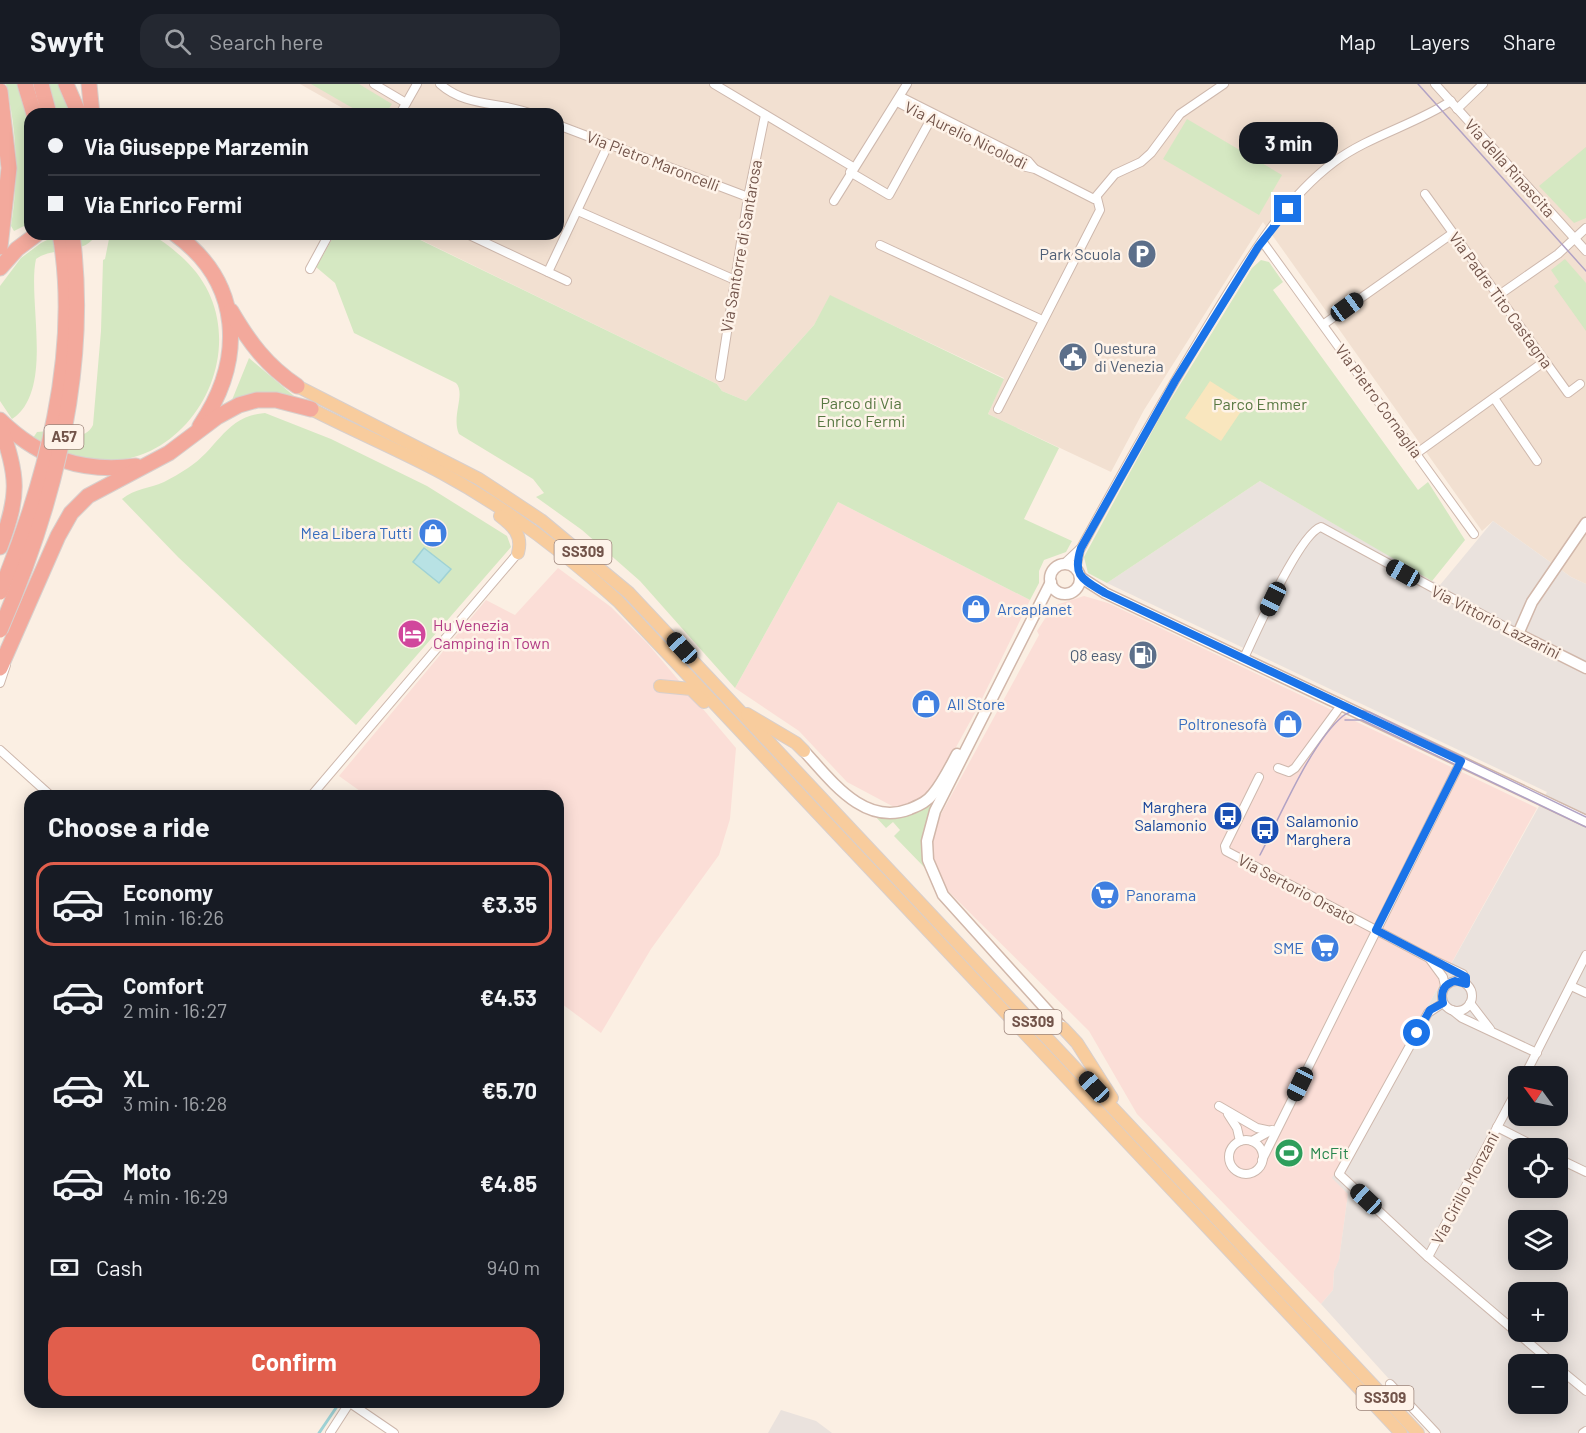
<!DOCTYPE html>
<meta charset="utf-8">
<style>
:root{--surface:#171b24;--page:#242831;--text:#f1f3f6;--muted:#9ea1a6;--line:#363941;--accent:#e15e4c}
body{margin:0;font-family:Barlow,sans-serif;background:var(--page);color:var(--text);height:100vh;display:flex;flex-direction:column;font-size:22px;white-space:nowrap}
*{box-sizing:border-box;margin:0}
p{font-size:20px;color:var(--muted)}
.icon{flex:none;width:33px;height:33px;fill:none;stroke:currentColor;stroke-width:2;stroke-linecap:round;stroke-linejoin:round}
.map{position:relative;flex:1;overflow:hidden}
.drawer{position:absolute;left:24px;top:706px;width:540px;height:618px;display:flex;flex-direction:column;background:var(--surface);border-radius:18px;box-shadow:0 3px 15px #0003}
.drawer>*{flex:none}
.guide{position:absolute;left:24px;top:24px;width:540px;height:132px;border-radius:18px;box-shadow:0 3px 15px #0003;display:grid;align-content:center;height:132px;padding:0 24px;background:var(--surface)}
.needle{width:39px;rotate:303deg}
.controls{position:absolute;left:1508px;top:982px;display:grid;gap:12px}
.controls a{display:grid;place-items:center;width:60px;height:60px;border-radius:12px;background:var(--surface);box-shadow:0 3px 15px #0003;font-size:30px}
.end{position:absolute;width:27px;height:27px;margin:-14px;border:8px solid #1a73e8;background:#fff;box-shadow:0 0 0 3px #fff}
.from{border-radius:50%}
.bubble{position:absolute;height:42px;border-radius:18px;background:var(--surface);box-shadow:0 3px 15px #0003;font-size:20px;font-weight:700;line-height:42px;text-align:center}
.car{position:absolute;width:18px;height:36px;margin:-18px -9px;border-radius:8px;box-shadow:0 0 4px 2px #0007;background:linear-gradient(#222 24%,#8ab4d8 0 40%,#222 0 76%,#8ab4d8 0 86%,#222 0)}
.guide b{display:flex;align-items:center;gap:21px;height:57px;font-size:22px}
.guide b+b{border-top:2px solid var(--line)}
.guide i{width:15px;height:15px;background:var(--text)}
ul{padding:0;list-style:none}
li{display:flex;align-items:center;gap:18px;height:84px;margin:0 12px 9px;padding:0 12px;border:3px solid transparent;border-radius:18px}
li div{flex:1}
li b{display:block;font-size:22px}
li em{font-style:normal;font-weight:700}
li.active{border-color:var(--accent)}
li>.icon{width:54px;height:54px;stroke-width:1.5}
h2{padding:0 24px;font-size:27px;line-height:72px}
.pay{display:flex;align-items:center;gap:15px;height:66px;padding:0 24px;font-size:22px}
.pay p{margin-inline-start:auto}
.primary-button{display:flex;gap:12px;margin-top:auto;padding:12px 24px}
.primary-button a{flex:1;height:69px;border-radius:18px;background:var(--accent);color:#fff;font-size:24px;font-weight:700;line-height:69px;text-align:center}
header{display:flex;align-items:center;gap:36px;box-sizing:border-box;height:84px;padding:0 30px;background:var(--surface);border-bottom:2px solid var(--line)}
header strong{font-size:28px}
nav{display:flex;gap:33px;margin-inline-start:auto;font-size:21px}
.search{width:420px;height:54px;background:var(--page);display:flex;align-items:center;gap:15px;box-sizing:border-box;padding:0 21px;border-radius:18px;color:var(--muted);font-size:22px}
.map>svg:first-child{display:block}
.residential{fill:#f2e0d1}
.commercial{fill:#fbded7}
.industrial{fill:#eae2dd;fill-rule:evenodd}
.green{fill:#d5e8c2}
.sand{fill:#f9e6be}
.water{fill:#b8e2e4;stroke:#9fd2d5;stroke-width:1.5}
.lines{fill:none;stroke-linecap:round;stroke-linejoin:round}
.stream{stroke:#9fd2d5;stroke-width:3}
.street-casing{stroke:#ceb8ad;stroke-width:10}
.secondary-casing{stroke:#d1b7aa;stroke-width:13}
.primary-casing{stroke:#d8cfcc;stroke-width:14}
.highway-casing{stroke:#d8cfcc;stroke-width:17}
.street{stroke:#fff;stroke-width:8}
.secondary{stroke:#fff;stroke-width:10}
.primary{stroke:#f8cc9d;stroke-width:12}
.highway{stroke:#f3a99c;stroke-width:15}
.tram{stroke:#b1a2c4;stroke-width:1.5}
.highway-bridge-casing{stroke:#d8cfcc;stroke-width:17;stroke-linecap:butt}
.highway-bridge{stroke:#f3a99c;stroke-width:15}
.route{stroke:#1a73e8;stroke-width:8}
.labels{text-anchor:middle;stroke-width:5;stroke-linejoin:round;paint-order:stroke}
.shield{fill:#fef3e9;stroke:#9c847a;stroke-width:1.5}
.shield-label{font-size:15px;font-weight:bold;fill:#72544a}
.street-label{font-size:16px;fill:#72544a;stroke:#fef3e9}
.service-label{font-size:16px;fill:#4e5e75;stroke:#fef3e9;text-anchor:end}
.park-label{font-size:16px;fill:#587842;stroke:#fef3e9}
.shop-label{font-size:16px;fill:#366cbe;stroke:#fef3e9;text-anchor:end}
.hotel-label{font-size:16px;fill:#b23c85;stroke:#fef3e9;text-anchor:start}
.transit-label{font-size:16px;fill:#164399;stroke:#fef3e9;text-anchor:end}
.leisure-label{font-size:16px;fill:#27864d;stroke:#fef3e9;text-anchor:start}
</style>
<header>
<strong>Swyft</strong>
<div class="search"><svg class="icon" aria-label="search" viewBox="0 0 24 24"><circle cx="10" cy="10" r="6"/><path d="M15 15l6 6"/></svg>Search here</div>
<nav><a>Map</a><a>Layers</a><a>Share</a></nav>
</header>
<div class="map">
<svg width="1586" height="1349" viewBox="0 0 1586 1349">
<rect width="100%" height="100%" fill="#fbefe3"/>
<!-- residential -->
<path class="residential" d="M300 0H1586V500L1571 493 1493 437 1482 447 1263 138 1144 326 1111 388 988 330 1004 294 831 212 814 241 746 317 722 307 717 300 409 150H558V30H353Z"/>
<!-- commercial -->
<g class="commercial">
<path d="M838 418 1030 516 977 625 938 696 919 717 906 723H894L847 698 799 647 735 604Z"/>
<path d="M558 484 611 523 648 560 736 664 730 735 719 771 651 865 601 949 558 917V712H367L339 692 486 516 515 531Z"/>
<path d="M1084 512 1108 519 1537 724 1333 1094 1348 1110 1339 1177 1334 1187 1333 1206 1321 1220 1137 1030 1089 947 944 803 932 772 934 743 1039 551 1037 547 1053 522Z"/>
</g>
<!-- industrial -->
<g class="industrial">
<path d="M1260 397 1440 501 1493 437 1571 493 1586 500V1349H1438L1321 1220 1333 1206 1334 1187 1339 1176 1348 1110 1332 1094 1547 708 1107 499ZM1518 993H1557V1032H1518ZM1518 1065H1557V1104H1518ZM1518 1137H1557V1176H1518ZM1518 1209H1557V1248H1518ZM1518 1281H1557V1320H1518Z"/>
<path d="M781 1326 816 1337 832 1349H768Z"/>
</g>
<!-- green -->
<g class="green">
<path d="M6 0H58L70 30H30V139L14 147 11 142C19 93 17 49 6 0Z"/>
<path d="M311 0H359L392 20 385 30H363Z"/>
<path d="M1187 35 1282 91 1259 131 1163 75Z"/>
<path d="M1586 63V134L1574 139 1539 102Z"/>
<path d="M59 150H92L93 155C81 170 52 163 36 175 27 216 55 307 12 335L0 317V202L21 174 41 159Z"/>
<path d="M110 150C121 150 136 148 146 150 160 153 174 166 184 175 269 255 187 405 74 373 60 369 46 360 33 354L37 348C55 344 83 362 93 341L101 247 103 176 105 175Z"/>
<path d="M335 150H408L717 300 722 307 746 317 814 241 830 211 1004 295 988 330 1059 364 1024 435 1072 457 1066 468 1044 476 1039 487V499L1030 516 838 418 735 604 640 497 582 446 536 413 544 409 533 395 459 350C451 332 466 310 456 299L354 249 335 199 316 183Z"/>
<path d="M1565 175 1586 199V247L1554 202 1559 198 1551 186Z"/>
<path d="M1261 176 1269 178 1283 198 1273 206 1418 406 1428 398 1465 456 1432 497 1260 397 1107 499 1088 489 1084 473 1160 333 1252 184Z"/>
<path d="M249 274 294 312 259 308 232 316Z"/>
<path d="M265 329 331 355 427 402 507 452 511 463 356 641 178 473 122 415C135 404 149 405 164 398 172 394 180 389 188 384 218 365 225 332 265 329Z"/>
<path d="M936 714 924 751 926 785 894 752 900 746 893 738 886 744 875 732Z"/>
</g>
<!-- sand -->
<path class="sand" d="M1210 297 1246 320 1221 357 1185 334Z"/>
<!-- water -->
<path class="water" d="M424 464 451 485 439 499 413 478Z"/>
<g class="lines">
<!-- stream -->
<path class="stream" d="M319 1349 340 1318"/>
<!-- street casing -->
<g class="street-casing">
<g id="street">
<path d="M374 0 406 19"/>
<path d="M440 0C467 24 501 17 532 30"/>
<path d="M714 0 853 83"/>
<path d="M1435 0 1586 167"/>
<path d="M901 13 1028 77 1034 84"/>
<path d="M897 18 1022 82 1035 85 1094 115 1115 90 1141 78 1151 69 1180 30 1224 0"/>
<path d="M1457 25 1483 0"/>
<path d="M400 30 417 0"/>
<path d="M558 41 748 113"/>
<path d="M850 88 889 111 931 35"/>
<path d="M1425 110 1568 309 1580 300"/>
<path d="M834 117 907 0"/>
<path d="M578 127 735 196"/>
<path d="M467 150 567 197"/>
<path d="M1262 157 1474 450"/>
<path d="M880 161 1042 236"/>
<path d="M310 185 329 150"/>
<path d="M548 188 608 61"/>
<path d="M1499 211 1558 170 1586 144"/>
<path d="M1324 240 1453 149"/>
<path d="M720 293 748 113 765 31"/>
<path d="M1494 314 1537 377"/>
<path d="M998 325 1100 126 1097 114"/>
<path d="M1417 369 1545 277"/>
<path d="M1064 480 1081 464C1123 387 1166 310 1212 235 1246 180 1281 118 1334 78 1369 52 1414 41 1451 17"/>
<path d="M1076 486 1080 465"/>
<path d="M1244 574C1255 550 1300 449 1321 443L1518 550"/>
<path d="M0 599 6 581"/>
<path d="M0 666 51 712"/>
<path d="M1278 684 1289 688 1295 684 1342 620"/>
<path d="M1259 693 1225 762 1226 767 1429 874"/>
<path d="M311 712 518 469"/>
<circle cx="1457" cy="912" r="15"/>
<path d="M1445 902 1443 893 1429 874 1463 890 1466 900"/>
<path d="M1571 902 1586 909"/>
<path d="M1443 919 1428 929 1339 1090 1428 1173 1555 1281"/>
<path d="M1470 919 1490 945"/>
<path d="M1452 926 1462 934 1537 969"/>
<path d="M1524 993 1586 871"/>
<path d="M1219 1022 1257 1044 1272 1047"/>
<path d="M1228 1030 1237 1044 1240 1057"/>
<path d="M1497 1043 1540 1065"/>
<circle cx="1246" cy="1073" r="17"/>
<path d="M1252 1057 1272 1046"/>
<path d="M1557 1074 1586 1088"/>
<path d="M1262 1076 1461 677"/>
<path d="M1428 1173 1518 1004"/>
<path d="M1557 1283 1586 1307"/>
<path d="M1390 1300 1436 1349"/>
<path d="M350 1319 394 1349"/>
<path d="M330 1349 350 1318"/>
<path d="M1583 1349 1586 1347"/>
</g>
</g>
<!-- secondary casing -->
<g class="secondary-casing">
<g id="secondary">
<path d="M1586 439 1532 518 1518 550 1586 584"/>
<circle cx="1065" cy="495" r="15"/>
<path d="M1080 493 1105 509 1586 737"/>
<path d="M1051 498 935 727 927 757 928 776 943 811 1063 944"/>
<path d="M804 667C831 696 864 743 910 725 919 721 927 718 933 710 943 698 950 683 957 670"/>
</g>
</g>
<!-- primary casing -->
<g class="primary-casing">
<g id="primary">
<path d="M297 302 479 395 541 436 629 509 1418 1349"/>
<path d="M311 325C354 347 399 366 442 389 507 424 564 468 618 517L1401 1349"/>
<path d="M500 432C513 442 523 451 518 469"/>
<path d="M660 602 691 605 704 618"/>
<path d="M747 630 796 659 804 667"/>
<path d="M1063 944 1077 959 1112 1014"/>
</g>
</g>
<!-- highway casing -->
<g class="highway-casing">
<g id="highway">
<path d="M25 0 34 30"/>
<path d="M41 0 49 30"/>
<path d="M66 0 79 30"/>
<path d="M89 0 92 30"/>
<path d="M0 7 9 84 0 163"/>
<path d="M175 150C243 199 245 276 200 342"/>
<path d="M0 184 17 165 37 150"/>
<path d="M231 227C249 258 267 282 297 302"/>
<path d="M0 336C39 374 82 389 136 382"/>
<path d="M0 340C18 394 20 409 0 463"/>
<path d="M0 584 58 452 71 429 88 412 169 369 217 333 239 321 257 316H276L311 325"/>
</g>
</g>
<!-- street -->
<use href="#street" class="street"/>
<!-- secondary -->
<use href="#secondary" class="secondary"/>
<!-- primary -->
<use href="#primary" class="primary"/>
<!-- highway -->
<use href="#highway" class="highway"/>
<!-- tram -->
<g class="tram">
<path d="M1418 0 1586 187"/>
<path d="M1345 636H1362L1586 743"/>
<path d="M1260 771C1280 733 1311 658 1343 632 1351 626 1360 626 1369 628L1586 733"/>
</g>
<!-- highway-bridge casing -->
<g class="highway-bridge-casing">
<g id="highway-bridge">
<path d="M0 508C45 400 81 268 60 150"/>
<path d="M0 546C54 422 90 286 72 150"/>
</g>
</g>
<!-- highway-bridge -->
<use href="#highway-bridge" class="highway-bridge"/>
</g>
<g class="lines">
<!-- route -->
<path class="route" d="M1288 125 1258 163 1175 297 1081 464C1072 492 1082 495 1105 509L1461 677 1376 846 1466 893V900L1455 897C1444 900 1440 908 1443 919L1430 926 1417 949"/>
</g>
<!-- icons -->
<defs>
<g id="parking-disc" transform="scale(1.5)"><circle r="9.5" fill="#5c6f8a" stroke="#fef3e9"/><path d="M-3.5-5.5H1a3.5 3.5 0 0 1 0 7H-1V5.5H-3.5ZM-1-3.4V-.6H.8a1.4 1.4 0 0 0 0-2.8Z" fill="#fff"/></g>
<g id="civic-disc" transform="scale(1.5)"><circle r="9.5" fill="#5c6f8a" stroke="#fef3e9"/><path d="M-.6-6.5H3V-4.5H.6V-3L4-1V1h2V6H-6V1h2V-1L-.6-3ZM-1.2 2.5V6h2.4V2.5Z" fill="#fff"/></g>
<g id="shop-disc" transform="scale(1.5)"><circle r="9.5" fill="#3f7fe0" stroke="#fef3e9"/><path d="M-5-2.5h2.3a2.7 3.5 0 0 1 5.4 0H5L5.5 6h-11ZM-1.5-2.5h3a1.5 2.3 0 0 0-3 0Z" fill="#fff"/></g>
<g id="hotel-disc" transform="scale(1.5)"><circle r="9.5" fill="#d1479c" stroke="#fef3e9"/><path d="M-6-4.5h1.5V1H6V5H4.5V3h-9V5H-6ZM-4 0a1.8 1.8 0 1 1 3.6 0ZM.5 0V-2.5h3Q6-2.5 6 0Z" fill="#fff"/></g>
<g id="fuel-disc" transform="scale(1.5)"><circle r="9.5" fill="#5c6f8a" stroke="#fef3e9"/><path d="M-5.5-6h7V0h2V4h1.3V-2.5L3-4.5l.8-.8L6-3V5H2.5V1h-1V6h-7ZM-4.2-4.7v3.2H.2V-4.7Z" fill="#fff"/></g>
<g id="bus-disc" transform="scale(1.5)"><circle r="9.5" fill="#1a4fb4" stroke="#fef3e9"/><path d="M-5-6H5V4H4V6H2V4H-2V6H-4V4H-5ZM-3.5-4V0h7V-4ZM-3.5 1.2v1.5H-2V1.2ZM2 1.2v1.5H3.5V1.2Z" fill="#fff"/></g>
<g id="supermarket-disc" transform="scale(1.5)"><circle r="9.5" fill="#3f7fe0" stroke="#fef3e9"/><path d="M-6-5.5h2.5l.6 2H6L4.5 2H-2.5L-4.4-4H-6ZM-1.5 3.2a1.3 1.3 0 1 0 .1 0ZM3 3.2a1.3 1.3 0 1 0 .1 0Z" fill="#fff"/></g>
<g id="stadium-disc" transform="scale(1.5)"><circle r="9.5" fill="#2e9e5b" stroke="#fef3e9"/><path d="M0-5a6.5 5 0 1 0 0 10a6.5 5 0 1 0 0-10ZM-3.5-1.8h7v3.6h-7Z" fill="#fff"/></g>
</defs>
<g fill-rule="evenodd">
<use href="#parking-disc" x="1142" y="170"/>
<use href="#civic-disc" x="1073" y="273"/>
<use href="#shop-disc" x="433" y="449"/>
<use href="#shop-disc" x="976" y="525"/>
<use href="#hotel-disc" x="412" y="550"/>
<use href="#fuel-disc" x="1143" y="571"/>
<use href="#shop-disc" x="926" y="620"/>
<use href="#shop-disc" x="1288" y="640"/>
<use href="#bus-disc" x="1228" y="732"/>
<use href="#bus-disc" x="1265" y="746"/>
<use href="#supermarket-disc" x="1105" y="811"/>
<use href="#supermarket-disc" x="1325" y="864"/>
<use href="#stadium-disc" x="1289" y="1069"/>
</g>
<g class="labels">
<!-- shield labels -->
<g class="shield">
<rect x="44.5" y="341" width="39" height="24" rx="4.5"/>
<rect x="554.5" y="456" width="57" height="24" rx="4.5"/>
<rect x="1004.5" y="926" width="57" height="24" rx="4.5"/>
<rect x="1356.5" y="1302" width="57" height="24" rx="4.5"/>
</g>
<g class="shield-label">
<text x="64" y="358">A57</text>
<text x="583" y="473">SS309</text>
<text x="1033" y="943">SS309</text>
<text x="1385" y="1319">SS309</text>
</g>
<!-- street labels -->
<g class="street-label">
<text transform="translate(966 51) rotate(26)" y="6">Via Aurelio Nicolodi</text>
<text transform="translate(653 77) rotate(21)" y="6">Via Pietro Maroncelli</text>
<text transform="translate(1510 84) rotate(48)" y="6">Via della Rinascita</text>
<text transform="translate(741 162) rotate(-80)" y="6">Via Santorre di Santarosa</text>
<text transform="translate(1501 216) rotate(54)" y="6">Via Padre Tito Castagna</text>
<text transform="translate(1379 317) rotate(54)" y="6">Via Pietro Cornaglia</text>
<text transform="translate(1496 538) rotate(27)" y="6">Via Vittorio Lazzarini</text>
<text transform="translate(1297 805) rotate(28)" y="6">Via Sertorio Orsato</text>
<text transform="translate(1465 1104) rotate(-62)" y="6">Via Cirillo Monzani</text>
</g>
<!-- service labels -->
<g class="service-label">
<text x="1121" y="176">Park Scuola</text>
<text x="1094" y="270" text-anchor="start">Questura<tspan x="1094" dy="18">di Venezia</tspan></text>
<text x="1122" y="577">Q8 easy</text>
</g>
<!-- park labels -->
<g class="park-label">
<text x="861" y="325">Parco di Via<tspan x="861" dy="18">Enrico Fermi</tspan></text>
<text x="1260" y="326">Parco Emmer</text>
</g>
<!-- shop labels -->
<g class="shop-label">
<text x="412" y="455">Mea Libera Tutti</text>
<text x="997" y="531" text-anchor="start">Arcaplanet</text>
<text x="947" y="626" text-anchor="start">All Store</text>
<text x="1267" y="646">Poltronesofà</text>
<text x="1126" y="817" text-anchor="start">Panorama</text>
<text x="1304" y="870">SME</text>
</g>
<!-- hotel labels -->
<g class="hotel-label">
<text x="433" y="547">Hu Venezia<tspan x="433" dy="18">Camping in Town</tspan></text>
</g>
<!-- transit labels -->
<g class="transit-label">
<text x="1207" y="729">Marghera<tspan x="1207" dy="18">Salamonio</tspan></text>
<text x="1286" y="743" text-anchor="start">Salamonio<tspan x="1286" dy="18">Marghera</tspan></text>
</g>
<!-- leisure labels -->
<g class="leisure-label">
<text x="1310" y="1075">McFit</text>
</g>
</g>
</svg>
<div class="controls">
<a><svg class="needle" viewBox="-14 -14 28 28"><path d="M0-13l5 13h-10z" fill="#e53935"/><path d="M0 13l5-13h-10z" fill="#9ea1a6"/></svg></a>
<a><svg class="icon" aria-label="locate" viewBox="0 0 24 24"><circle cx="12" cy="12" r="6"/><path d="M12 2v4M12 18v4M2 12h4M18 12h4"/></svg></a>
<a><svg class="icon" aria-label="layers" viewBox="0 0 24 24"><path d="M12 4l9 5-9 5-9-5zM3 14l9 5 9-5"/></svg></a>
<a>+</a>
<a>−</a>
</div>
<i class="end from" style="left:1417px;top:949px"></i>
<i class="end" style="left:1288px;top:125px"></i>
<div class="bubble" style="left:1239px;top:38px;width:99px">3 min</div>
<i class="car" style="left:1347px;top:223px;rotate:54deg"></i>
<i class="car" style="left:1403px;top:489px;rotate:299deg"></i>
<i class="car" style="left:1273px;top:515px;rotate:206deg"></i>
<i class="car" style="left:682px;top:564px;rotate:317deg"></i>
<i class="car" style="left:1300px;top:1000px;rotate:206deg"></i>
<i class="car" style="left:1094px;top:1003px;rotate:317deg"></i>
<i class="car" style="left:1366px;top:1115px;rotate:313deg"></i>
<div class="guide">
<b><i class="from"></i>Via Giuseppe Marzemin</b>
<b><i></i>Via Enrico Fermi</b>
</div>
<section class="drawer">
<h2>Choose a ride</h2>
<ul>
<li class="active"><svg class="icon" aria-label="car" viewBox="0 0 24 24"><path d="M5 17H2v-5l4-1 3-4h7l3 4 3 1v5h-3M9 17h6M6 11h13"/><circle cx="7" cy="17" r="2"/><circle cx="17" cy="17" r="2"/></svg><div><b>Economy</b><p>1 min · 16:26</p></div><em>€3.35</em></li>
<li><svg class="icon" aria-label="car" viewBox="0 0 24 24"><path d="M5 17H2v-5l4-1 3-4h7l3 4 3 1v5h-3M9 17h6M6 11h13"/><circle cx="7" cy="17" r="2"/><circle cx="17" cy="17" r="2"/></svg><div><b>Comfort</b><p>2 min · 16:27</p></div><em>€4.53</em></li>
<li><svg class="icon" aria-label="car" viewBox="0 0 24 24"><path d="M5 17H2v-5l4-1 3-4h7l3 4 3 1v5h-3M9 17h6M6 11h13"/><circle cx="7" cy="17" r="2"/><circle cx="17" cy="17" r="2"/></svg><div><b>XL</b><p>3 min · 16:28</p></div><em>€5.70</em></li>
<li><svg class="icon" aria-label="car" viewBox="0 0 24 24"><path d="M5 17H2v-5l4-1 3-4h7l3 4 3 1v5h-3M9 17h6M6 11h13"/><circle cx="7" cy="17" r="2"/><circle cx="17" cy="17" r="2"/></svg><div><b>Moto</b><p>4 min · 16:29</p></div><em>€4.85</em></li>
</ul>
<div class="pay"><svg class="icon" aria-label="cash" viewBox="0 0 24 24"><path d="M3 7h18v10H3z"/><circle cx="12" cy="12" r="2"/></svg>Cash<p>940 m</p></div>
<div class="primary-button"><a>Confirm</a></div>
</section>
</div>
